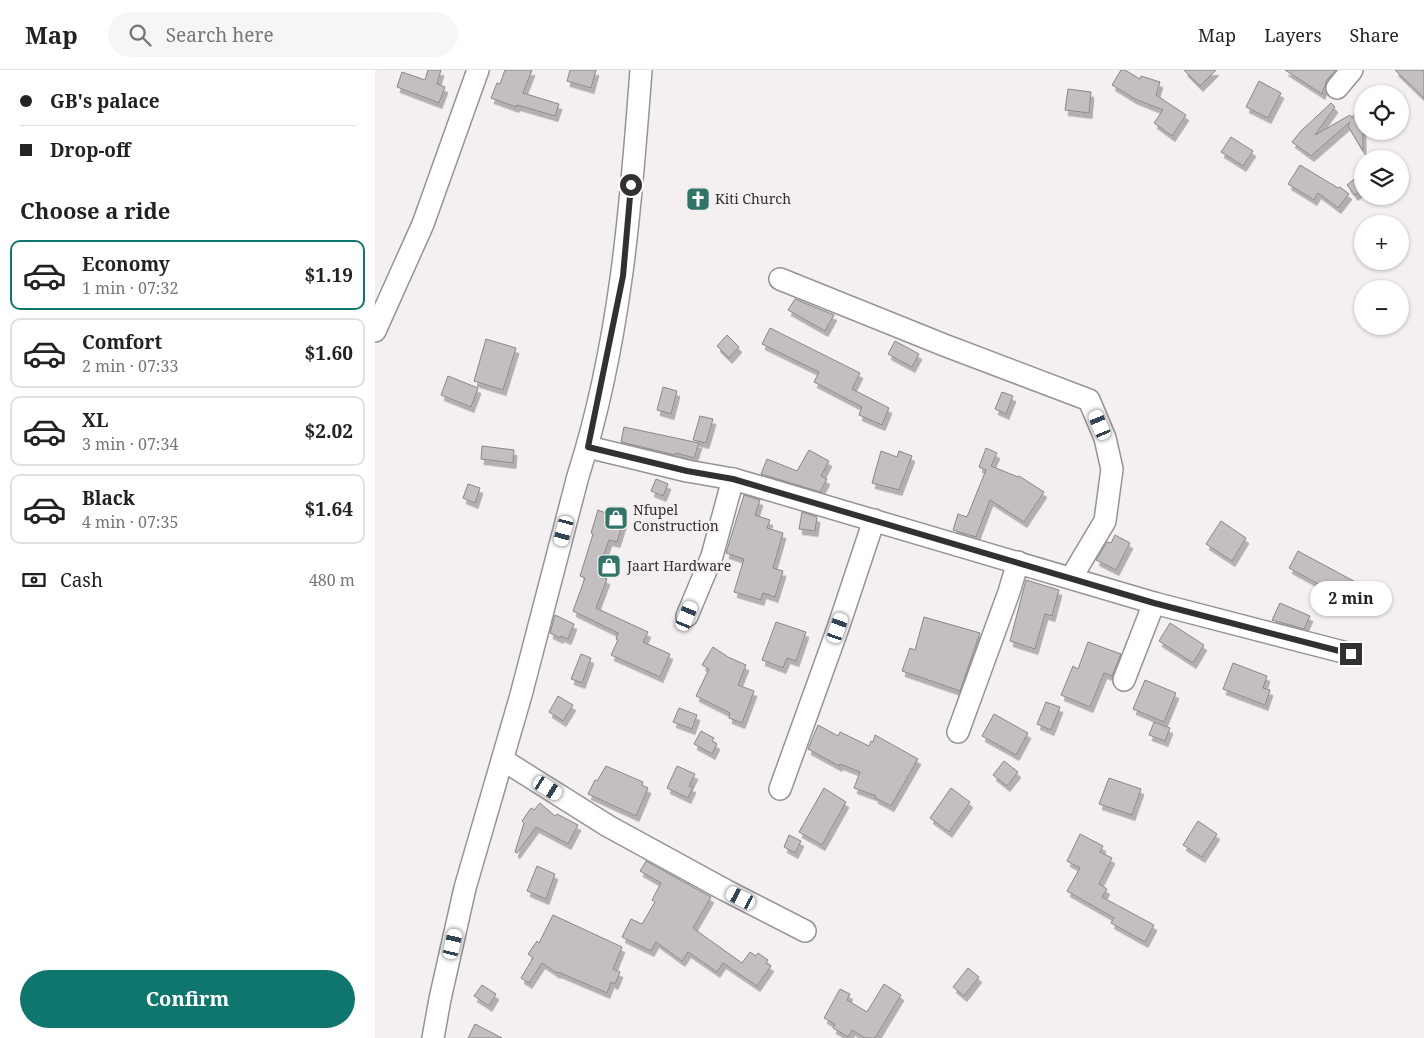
<!DOCTYPE html>
<meta charset="utf-8">
<style>
:root{--surface:#fff;--page:#f6f6f6;--text:#222;--muted:#767676;--line:#e0e0e0;--accent:#0f766e}
body{margin:0;font-family:"Noto Serif",serif;background:var(--page);color:var(--text);height:100vh;display:flex;flex-direction:column;font-size:19px;white-space:nowrap}
*{box-sizing:border-box;margin:0}
p{font-size:16px;color:var(--muted)}
.icon{flex:none;width:28px;height:28px;fill:none;stroke:currentColor;stroke-width:2;stroke-linecap:round;stroke-linejoin:round}
.map{position:relative;flex:1;overflow:hidden}
.details{display:flex;flex-direction:column;background:var(--surface);width:375px}
.details>*{flex:none}
.top-card{display:grid;align-content:center;height:110px;padding:0 20px;background:var(--surface)}
.controls{position:absolute;left:979px;top:15px;display:grid;gap:10px}
.controls a{display:grid;place-items:center;width:55px;height:55px;border-radius:50%;background:var(--surface);box-shadow:0 1px 4px #0004;font-size:25px}
.end{position:absolute;width:22px;height:22px;margin:-11px;border:6px solid #323031;background:#fff;box-shadow:0 0 0 2px #fff}
.from{border-radius:50%}
.bubble{position:absolute;height:35px;border-radius:18px;background:var(--surface);box-shadow:0 1px 4px #0004;font-size:16px;font-weight:700;line-height:35px;text-align:center}
.car{position:absolute;width:15px;height:30px;margin:-15px -8px;border-radius:6px;box-shadow:0 0 4px 1px #0007;background:linear-gradient(#fff 24%,#345 0 40%,#fff 0 76%,#345 0 86%,#fff 0)}
.top-card b{display:flex;align-items:center;gap:18px;height:48px;font-size:19px}
.top-card b+b{border-top:1px solid var(--line)}
.top-card i{width:12px;height:12px;background:var(--text)}
ul{padding:0;list-style:none}
li{display:flex;align-items:center;gap:15px;height:70px;margin:0 10px 8px;padding:0 10px;border:2px solid var(--line);border-radius:10px}
li div{flex:1}
li b{display:block;font-size:19px}
li em{font-style:normal;font-weight:700}
li.current{border-color:var(--accent)}
li>.icon{width:45px;height:45px;stroke-width:1.5}
h2{padding:0 20px;font-size:22px;line-height:60px}
.pay{display:flex;align-items:center;gap:12px;height:55px;padding:0 20px;font-size:19px}
.pay p{margin-inline-start:auto}
.action{display:flex;gap:10px;margin-top:auto;padding:10px 20px}
.action a{flex:1;height:58px;border-radius:30px;background:var(--accent);color:#fff;font-size:20px;font-weight:700;line-height:58px;text-align:center}
header{display:flex;align-items:center;gap:30px;box-sizing:border-box;height:70px;padding:0 25px;background:var(--surface);border-bottom:1px solid var(--line)}
header strong{font-size:24px}
nav{display:flex;gap:28px;margin-inline-start:auto;font-size:18px}
.search{width:350px;height:45px;background:var(--page);display:flex;align-items:center;gap:12px;box-sizing:border-box;padding:0 18px;border-radius:28px;color:var(--muted);font-size:19px}
main{display:flex;flex:1;min-height:0}
.map>svg:first-child{display:block}
.building{fill:#c3bec0;stroke:#8a8687;filter:url(#shadow)}
.lines{fill:none;stroke-linecap:round;stroke-linejoin:round}
.minor-casing{stroke:#979394;stroke-width:24}
.minor{stroke:#fff;stroke-width:21}
.route{stroke:#323031;stroke-width:6}
.labels{text-anchor:middle;stroke-width:4.5;stroke-linejoin:round;paint-order:stroke}
.poi-label{font-size:14px;fill:#323031;stroke:#f4eff1;text-anchor:start}
</style>
<header>
<strong>Map</strong>
<div class="search"><svg class="icon" aria-label="search" viewBox="0 0 24 24"><circle cx="10" cy="10" r="6"/><path d="M15 15l6 6"/></svg>Search here</div>
<nav><a>Map</a><a>Layers</a><a>Share</a></nav>
</header>
<main>
<section class="details">
<div class="top-card">
<b><i class="from"></i>GB's palace</b>
<b><i></i>Drop-off</b>
</div>
<h2>Choose a ride</h2>
<ul>
<li class="current"><svg class="icon" aria-label="car" viewBox="0 0 24 24"><path d="M5 17H2v-5l4-1 3-4h7l3 4 3 1v5h-3M9 17h6M6 11h13"/><circle cx="7" cy="17" r="2"/><circle cx="17" cy="17" r="2"/></svg><div><b>Economy</b><p>1 min · 07:32</p></div><em>$1.19</em></li>
<li><svg class="icon" aria-label="car" viewBox="0 0 24 24"><path d="M5 17H2v-5l4-1 3-4h7l3 4 3 1v5h-3M9 17h6M6 11h13"/><circle cx="7" cy="17" r="2"/><circle cx="17" cy="17" r="2"/></svg><div><b>Comfort</b><p>2 min · 07:33</p></div><em>$1.60</em></li>
<li><svg class="icon" aria-label="car" viewBox="0 0 24 24"><path d="M5 17H2v-5l4-1 3-4h7l3 4 3 1v5h-3M9 17h6M6 11h13"/><circle cx="7" cy="17" r="2"/><circle cx="17" cy="17" r="2"/></svg><div><b>XL</b><p>3 min · 07:34</p></div><em>$2.02</em></li>
<li><svg class="icon" aria-label="car" viewBox="0 0 24 24"><path d="M5 17H2v-5l4-1 3-4h7l3 4 3 1v5h-3M9 17h6M6 11h13"/><circle cx="7" cy="17" r="2"/><circle cx="17" cy="17" r="2"/></svg><div><b>Black</b><p>4 min · 07:35</p></div><em>$1.64</em></li>
</ul>
<div class="pay"><svg class="icon" aria-label="cash" viewBox="0 0 24 24"><path d="M3 7h18v10H3z"/><circle cx="12" cy="12" r="2"/></svg>Cash<p>480 m</p></div>
<div class="action"><a>Confirm</a></div>
</section>
<div class="map">
<svg width="1049" height="968" viewBox="0 0 1049 968">
<defs>
<filter id="shadow"><feDropShadow dx="3" dy="5.5" stdDeviation="0" flood-color="#0004"/></filter>
</defs>
<rect width="100%" height="100%" fill="#f4eff1"/>
<!-- building -->
<g class="building">
<path d="M53 0H66L62 14 70 17 64 33 22 17 27 2 50 10Z"/>
<path d="M130 0H157L148 23 184 34 180 46 142 35 141 37 116 28 122 13 125 14Z"/>
<path d="M195 0H221L216 18 192 11Z"/>
<path d="M746 0H750L765 9 766 6 785 12 781 25 811 45 797 66 779 53 788 40 760 29 737 15Z"/>
<path d="M809 0H841L825 16Z"/>
<path d="M910 0H961L952 10 947 24Z"/>
<path d="M1020 0H1049V28Z"/>
<path d="M884 11 906 23 893 48 871 37Z"/>
<path d="M693 19 716 22 714 43 690 40Z"/>
<path d="M988 31V81L973 56 975 52 936 86 917 72 926 61 956 33 960 37 940 65 975 45 977 48Z"/>
<path d="M856 67 878 81 868 96 846 82Z"/>
<path d="M925 95 963 118 965 117 974 124 963 138 943 123 939 130 913 114Z"/>
<path d="M988 102V119L980 125 972 115Z"/>
<path d="M420 229 459 245 450 261 413 240Z"/>
<path d="M395 258 485 303 477 319 514 338 507 355 484 345 487 337 439 312 444 302 387 274Z"/>
<path d="M352 265 364 277 354 288 342 276Z"/>
<path d="M111 269 141 278 128 320 99 311Z"/>
<path d="M520 271 544 284 537 297 513 284Z"/>
<path d="M73 306 103 318 96 337 66 325Z"/>
<path d="M288 317 302 321 296 344 282 340Z"/>
<path d="M627 322 638 326 631 344 620 339Z"/>
<path d="M325 346 338 349 331 373 318 370Z"/>
<path d="M249 357 324 373 319 388 301 383 300 385 246 372Z"/>
<path d="M107 376 139 380 138 393 106 389Z"/>
<path d="M611 378 622 383 616 396 643 407 644 406 669 422 649 452 615 430 601 467 578 460 583 444 592 447 611 400 604 397Z"/>
<path d="M434 380 454 391 446 406 452 409 445 422 386 404 392 389 422 401Z"/>
<path d="M506 381 522 387 524 381 537 386 524 420 497 413Z"/>
<path d="M281 409 293 414 288 426 276 421Z"/>
<path d="M93 414 105 418 100 433 88 428Z"/>
<path d="M369 425 385 430 380 445 395 450 392 458 408 463 398 498 408 501 400 527 388 523 386 530 359 522 369 489 351 483Z"/>
<path d="M223 440 249 450 242 472 234 470 225 496 229 498 227 507 232 509 221 538 273 562 268 572 295 584 285 607 236 585 243 570 241 569 243 563 198 541 210 508 205 506 218 464 216 463Z"/>
<path d="M427 442 442 447 440 461 424 459Z"/>
<path d="M846 451 871 468 857 491 831 474Z"/>
<path d="M740 465 755 473 741 500 721 490 732 472 736 473Z"/>
<path d="M923 481 999 522 993 533 983 527 980 534 914 498Z"/>
<path d="M651 510 684 520 677 546 670 544 660 579 635 571Z"/>
<path d="M905 533 935 546 929 559 897 550Z"/>
<path d="M180 545 199 554 193 569 186 566 185 568 175 563Z"/>
<path d="M549 547 605 563 585 621 527 601 535 578 540 580Z"/>
<path d="M401 552 431 562 421 591 412 588 408 598 387 590Z"/>
<path d="M795 553 829 575 818 593 784 571Z"/>
<path d="M713 572 746 584 737 606 729 603 715 637 686 625 698 596 703 599Z"/>
<path d="M338 577 353 587 371 595 363 615 379 621 367 653 354 648 355 643 321 626 334 599 327 595Z"/>
<path d="M206 584 216 588 207 613 196 609Z"/>
<path d="M858 593 892 606 888 618 895 620 890 635 848 619Z"/>
<path d="M770 610 801 623 789 652 758 639Z"/>
<path d="M183 626 198 635 188 651 174 642Z"/>
<path d="M671 632 685 637 676 660 662 654Z"/>
<path d="M304 638 322 645 317 659 298 652Z"/>
<path d="M619 644 653 663 641 685 607 666Z"/>
<path d="M779 652 795 658 790 671 774 665Z"/>
<path d="M443 655 463 666 465 662 494 676 496 671 498 672 500 665 543 689 516 736 500 728 501 726 479 718 485 702 465 694 464 696 433 679Z"/>
<path d="M326 661 339 668 337 671 342 674 337 684 319 674Z"/>
<path d="M629 691 643 702 632 716 618 705Z"/>
<path d="M231 696 268 712 267 715 273 718 261 746 213 724 220 710 222 711Z"/>
<path d="M302 696 320 704 314 716 318 717 313 728 292 718Z"/>
<path d="M734 708 766 719 757 745 724 734Z"/>
<path d="M449 718 471 732 447 775 424 762Z"/>
<path d="M576 718 595 732 574 762 555 748Z"/>
<path d="M165 733 180 746 182 744 203 755 193 774 161 757 142 783 140 782 149 753 147 751 156 738 159 740Z"/>
<path d="M823 751 842 764 827 787 808 775Z"/>
<path d="M705 764 728 776 725 782 737 788 724 814 732 819 727 827 779 855 770 872 736 853 739 848 692 821 705 798 692 791Z"/>
<path d="M414 765 426 771 420 783 409 777Z"/>
<path d="M271 791 336 827 318 858 367 893 375 882 381 886 383 883 393 890 391 893 396 896 382 916 348 893 342 902 313 882 307 891 281 872 276 881 247 867 256 849 267 854 280 832 277 830 286 813 265 801Z"/>
<path d="M162 796 180 804 171 829 152 821Z"/>
<path d="M178 845 247 877 238 899 245 902 240 914 236 912 232 923 183 902 182 903 167 893 154 913 146 908 158 888 153 884 162 871 164 873Z"/>
<path d="M593 898 604 907 589 926 578 917Z"/>
<path d="M509 914 526 925 500 968H490L477 960 473 967 458 958 460 954 449 948 465 919 475 924 472 930 492 942Z"/>
<path d="M107 915 121 924 114 936 99 926Z"/>
<path d="M100 954 127 968H93Z"/>
</g>
<g class="lines">
<!-- minor casing -->
<g class="minor-casing">
<g id="minor">
<path d="M962 18 977 0"/>
<path d="M405 209 569 275 714 330 730 368 737 399 730 451 696 508"/>
<path d="M0 261 48 154 103 0"/>
<path d="M213 377 312 401 358 409 779 533 976 584"/>
<path d="M312 546 337 486 358 409"/>
<path d="M749 610 779 533"/>
<path d="M583 662 634 522 643 492"/>
<path d="M128 690 233 756 350 820 430 861"/>
<path d="M405 719 463 558 499 450"/>
<path d="M58 968 65 929 90 818 146 625 203 406C245 275 256 137 266 0"/>
</g>
</g>
<!-- minor -->
<use href="#minor" class="minor"/>
</g>
<g class="lines">
<!-- route -->
<path class="route" d="M256 115 248 206 213 377 312 401 358 409 779 533 976 584"/>
</g>
<!-- icons -->
<defs>
<g id="church-square" transform="scale(1.25)"><rect x="-9" y="-9" width="18" height="18" rx="4" fill="#317568" stroke="#f4eff1"/><path d="M-1.2-6h2.4v3.5h3.3v2.4h-3.3V6h-2.4V-.1h-3.3v-2.4h3.3Z" fill="#fff"/></g>
<g id="shop-square" transform="scale(1.25)"><rect x="-9" y="-9" width="18" height="18" rx="4" fill="#317568" stroke="#f4eff1"/><path d="M-5-2.5h2.3a2.7 3.5 0 0 1 5.4 0H5L5.5 6h-11ZM-1.5-2.5h3a1.5 2.3 0 0 0-3 0Z" fill="#fff"/></g>
</defs>
<g fill-rule="evenodd">
<use href="#church-square" x="323" y="129"/>
<use href="#shop-square" x="241" y="448"/>
<use href="#shop-square" x="234" y="496"/>
</g>
<g class="labels">
<!-- poi labels -->
<g class="poi-label">
<text x="340" y="134">Kiti Church</text>
<text x="258" y="445">Nfupel<tspan x="258" dy="16">Construction</tspan></text>
<text x="252" y="501">Jaart Hardware</text>
</g>
</g>
</svg>
<div class="controls">
<a><svg class="icon" aria-label="locate" viewBox="0 0 24 24"><circle cx="12" cy="12" r="6"/><path d="M12 2v4M12 18v4M2 12h4M18 12h4"/></svg></a>
<a><svg class="icon" aria-label="layers" viewBox="0 0 24 24"><path d="M12 4l9 5-9 5-9-5zM3 14l9 5 9-5"/></svg></a>
<a>+</a>
<a>−</a>
</div>
<i class="end from" style="left:256px;top:115px"></i>
<i class="end" style="left:976px;top:584px"></i>
<div class="bubble" style="left:935px;top:511px;width:82px">2 min</div>
<i class="car" style="left:725px;top:355px;rotate:337deg"></i>
<i class="car" style="left:189px;top:461px;rotate:195deg"></i>
<i class="car" style="left:312px;top:546px;rotate:23deg"></i>
<i class="car" style="left:463px;top:558px;rotate:19deg"></i>
<i class="car" style="left:173px;top:718px;rotate:122deg"></i>
<i class="car" style="left:366px;top:828px;rotate:297deg"></i>
<i class="car" style="left:78px;top:874px;rotate:13deg"></i>
</div>
</main>
